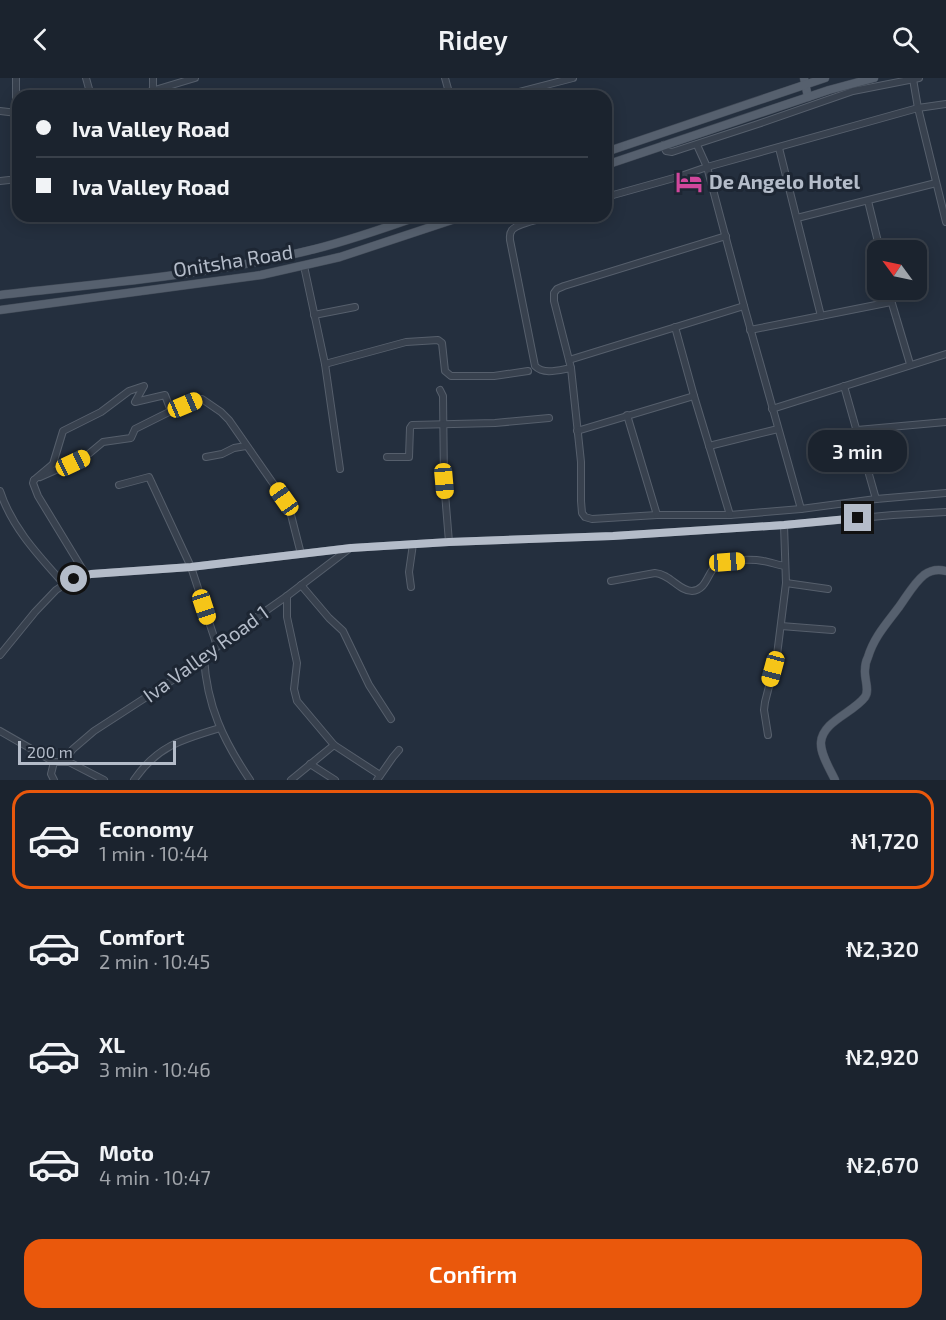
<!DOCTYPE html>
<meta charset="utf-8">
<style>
:root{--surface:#1b232e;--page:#282f3a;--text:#f1f3f6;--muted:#a0a4aa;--line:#39404a;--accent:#ea580c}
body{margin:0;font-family:"Exo 2",sans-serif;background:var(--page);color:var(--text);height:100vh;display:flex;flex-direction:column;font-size:22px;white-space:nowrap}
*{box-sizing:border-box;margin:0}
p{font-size:20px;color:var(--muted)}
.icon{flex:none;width:33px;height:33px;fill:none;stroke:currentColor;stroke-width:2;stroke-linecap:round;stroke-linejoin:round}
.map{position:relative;height:702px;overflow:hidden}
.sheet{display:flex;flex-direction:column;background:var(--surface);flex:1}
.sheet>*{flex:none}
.banner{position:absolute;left:12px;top:12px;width:600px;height:132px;border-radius:18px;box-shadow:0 3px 15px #0003,0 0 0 2px var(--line);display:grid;align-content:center;height:132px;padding:0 24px;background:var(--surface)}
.needle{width:39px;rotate:303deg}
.controls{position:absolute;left:867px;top:162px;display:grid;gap:12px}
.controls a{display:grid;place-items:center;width:60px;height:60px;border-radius:12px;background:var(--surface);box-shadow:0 3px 15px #0003,0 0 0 2px var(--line);font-size:30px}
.scale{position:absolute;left:18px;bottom:15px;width:158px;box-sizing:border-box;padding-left:6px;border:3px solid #b4bcc9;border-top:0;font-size:16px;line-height:21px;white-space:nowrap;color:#b4bcc9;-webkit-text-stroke:4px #1d2633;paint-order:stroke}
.end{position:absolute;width:27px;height:27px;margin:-14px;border:8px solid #b4bcc9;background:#111;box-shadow:0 0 0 3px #111}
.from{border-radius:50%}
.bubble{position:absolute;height:42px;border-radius:18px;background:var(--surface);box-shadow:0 3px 15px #0003,0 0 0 2px var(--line);font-size:20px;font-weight:600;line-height:42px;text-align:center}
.car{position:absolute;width:18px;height:36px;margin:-18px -9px;border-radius:8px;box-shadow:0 0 4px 2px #0007;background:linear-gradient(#f5c518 24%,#345 0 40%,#f5c518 0 76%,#345 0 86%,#f5c518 0)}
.banner b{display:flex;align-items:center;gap:21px;height:57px;font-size:22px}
.banner b+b{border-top:2px solid var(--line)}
.banner i{width:15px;height:15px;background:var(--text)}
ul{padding:10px 0 0;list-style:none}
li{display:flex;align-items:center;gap:18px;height:99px;margin:0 12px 9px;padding:0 12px;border:3px solid transparent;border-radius:18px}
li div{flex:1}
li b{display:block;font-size:22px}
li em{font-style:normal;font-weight:600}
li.active{border-color:var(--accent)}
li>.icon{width:54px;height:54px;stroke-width:1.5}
.cta{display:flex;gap:12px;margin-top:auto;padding:12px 24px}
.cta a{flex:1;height:69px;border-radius:18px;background:var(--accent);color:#fff;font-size:24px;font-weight:600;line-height:69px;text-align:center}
header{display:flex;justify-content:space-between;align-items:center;height:78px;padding:0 24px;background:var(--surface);font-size:27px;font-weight:600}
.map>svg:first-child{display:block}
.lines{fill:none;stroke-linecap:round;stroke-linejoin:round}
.minor-casing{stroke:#565f6c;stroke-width:8}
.major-casing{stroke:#414a57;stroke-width:9}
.minor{stroke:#38414e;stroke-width:6}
.major{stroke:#56606e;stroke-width:8}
.route{stroke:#b4bcc9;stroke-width:8}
.labels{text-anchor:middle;stroke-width:6;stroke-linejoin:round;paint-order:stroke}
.poi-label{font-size:20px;font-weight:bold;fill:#b4bcc9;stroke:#1d2633;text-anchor:start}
.street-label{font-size:20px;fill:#b4bcc9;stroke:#1d2633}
</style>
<header><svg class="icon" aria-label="back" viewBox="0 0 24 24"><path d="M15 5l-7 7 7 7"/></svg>Ridey<svg class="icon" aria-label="search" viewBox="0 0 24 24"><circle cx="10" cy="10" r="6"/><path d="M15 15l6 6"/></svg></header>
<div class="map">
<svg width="946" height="702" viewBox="0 0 946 702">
<rect width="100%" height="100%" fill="#242f3e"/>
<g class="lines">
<!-- minor casing -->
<g class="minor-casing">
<g id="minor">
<path d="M86 0 91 18"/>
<path d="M153 0V18"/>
<path d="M445 0 450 18"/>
<path d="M913 1 918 30 946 144"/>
<path d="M135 18 195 0"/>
<path d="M504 18 573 0"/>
<path d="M0 33 17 35"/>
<path d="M16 35V0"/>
<path d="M663 67 666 73 672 74 758 46 853 13 919 0"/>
<path d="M697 67 707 89 744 228 801 431"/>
<path d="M779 70 821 238"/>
<path d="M0 103 9 102"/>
<path d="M606 119 681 98 707 89 918 30 946 26"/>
<path d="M868 123 880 172"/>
<path d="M551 138C542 141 518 145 512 152 509 156 510 158 510 162L535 288C544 297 559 292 571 290"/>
<path d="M797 140 936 105"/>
<path d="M726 158 564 208 557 211 554 215V223L571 290 581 384V423L582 435 585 439 592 441 657 437H730L801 431 876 421 946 415"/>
<path d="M304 188 325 286 340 391"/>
<path d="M888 212 910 286"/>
<path d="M314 237 355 229"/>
<path d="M675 249 694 318 730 437"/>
<path d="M750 252 891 224"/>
<path d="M569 282 744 228"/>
<path d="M325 286 406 264 438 262 442 265 445 293 451 298H494L528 293"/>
<path d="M844 308 876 421"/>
<path d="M440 312 443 318 444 403 449 464"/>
<path d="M772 331 946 276"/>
<path d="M627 337 657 437"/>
<path d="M857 352 946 344"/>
<path d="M577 353 694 318"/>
<path d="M709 368 778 351"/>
<path d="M206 379 222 376 234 370 246 368"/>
<path d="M387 379H409L410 350 412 347 495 345 549 340"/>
<path d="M40 399 85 379 103 364 131 360 135 351 171 333"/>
<path d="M34 402 53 386 63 353 101 334 129 313 144 308 135 324 165 317 171 333 202 321 221 334 229 342 284 421 289 429 301 476"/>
<path d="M34 402 33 405 38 418 86 497"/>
<path d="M119 407 149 399 191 489 217 568"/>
<path d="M0 413C12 450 39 478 64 506"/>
<path d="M611 503 655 495C670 496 679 513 692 513 707 512 707 494 717 487 724 481 754 481 763 483 770 484 778 487 785 488"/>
<path d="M786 505 828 511"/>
<path d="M301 507 329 540 343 553 369 607 391 641"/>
<path d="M411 509 409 494 413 466"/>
<path d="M287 518V539L297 585 294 611 297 623 334 667 380 697"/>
<path d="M781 548 832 552"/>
<path d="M0 577 35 534 56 512 73 501 91 496 191 489 351 470 449 464 613 458 784 447 893 437 946 434"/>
<path d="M204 580C207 628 223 662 250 702"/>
<path d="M0 653 54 684H69L104 702"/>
<path d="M768 657 764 632 765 624 777 577 786 505 784 447"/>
<path d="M63 683 73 671 94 653 182 596 240 551 287 518 350 470"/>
<path d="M310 686 335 702"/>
<path d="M54 702 51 696 54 684"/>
<path d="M134 702C157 668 183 661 220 650"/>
<path d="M291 702 334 667"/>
<path d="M377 702 393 679 399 672"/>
</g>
</g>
<!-- major casing -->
<g class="major-casing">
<g id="major">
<path d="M804 0 808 19"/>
<path d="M606 74 825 0"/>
<path d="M606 87 829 12 874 0"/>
<path d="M0 217C105 205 212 197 315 171 351 162 385 150 419 138"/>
<path d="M0 232 261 197 340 179 464 138"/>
<path d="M835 702C830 691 820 676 821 664 823 643 853 635 865 619 870 612 864 601 865 592 865 588 866 583 868 579 874 559 887 545 899 529 907 518 914 505 924 497 931 492 938 491 946 493"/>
</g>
</g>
<!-- minor -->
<use href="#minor" class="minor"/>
<!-- major -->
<use href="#major" class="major"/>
</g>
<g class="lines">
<!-- route -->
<path class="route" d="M74 501 91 496 191 489 351 470 449 464 613 458 784 447 858 440"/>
</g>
<!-- icons -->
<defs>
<g id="hotel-bare" transform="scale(2.07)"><path d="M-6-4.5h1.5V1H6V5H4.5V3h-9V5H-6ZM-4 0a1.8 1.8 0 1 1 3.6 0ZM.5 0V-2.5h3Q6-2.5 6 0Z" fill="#d1479c" stroke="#1d2633" stroke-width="2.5" paint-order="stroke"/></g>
</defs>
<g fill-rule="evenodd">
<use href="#hotel-bare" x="689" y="104"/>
</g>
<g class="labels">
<!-- poi labels -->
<g class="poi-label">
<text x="709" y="111">De Angelo Hotel</text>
</g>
<!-- street labels -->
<g class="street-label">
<text transform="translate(233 183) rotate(-9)" y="7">Onitsha Road</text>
<text transform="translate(206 576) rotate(-36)" y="7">Iva Valley Road 1</text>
</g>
</g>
</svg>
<div class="controls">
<a><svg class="needle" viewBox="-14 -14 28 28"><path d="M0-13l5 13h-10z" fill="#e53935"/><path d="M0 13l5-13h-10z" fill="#a0a4aa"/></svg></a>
</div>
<div class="scale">200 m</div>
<i class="end from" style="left:74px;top:501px"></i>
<i class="end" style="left:858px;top:440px"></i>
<div class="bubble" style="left:808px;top:352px;width:99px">3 min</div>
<i class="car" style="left:185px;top:327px;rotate:67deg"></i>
<i class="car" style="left:73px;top:385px;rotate:65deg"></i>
<i class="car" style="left:444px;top:403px;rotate:175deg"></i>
<i class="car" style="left:284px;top:421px;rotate:325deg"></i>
<i class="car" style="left:727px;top:484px;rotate:86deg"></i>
<i class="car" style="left:204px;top:529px;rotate:162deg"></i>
<i class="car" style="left:773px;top:591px;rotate:195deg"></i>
<div class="banner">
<b><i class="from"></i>Iva Valley Road</b>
<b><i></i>Iva Valley Road</b>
</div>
</div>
<section class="sheet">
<ul>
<li class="active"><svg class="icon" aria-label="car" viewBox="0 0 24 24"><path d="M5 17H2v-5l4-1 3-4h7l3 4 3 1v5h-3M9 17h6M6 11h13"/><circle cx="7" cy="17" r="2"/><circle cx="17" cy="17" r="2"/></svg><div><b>Economy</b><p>1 min · 10:44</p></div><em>₦1,720</em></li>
<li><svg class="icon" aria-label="car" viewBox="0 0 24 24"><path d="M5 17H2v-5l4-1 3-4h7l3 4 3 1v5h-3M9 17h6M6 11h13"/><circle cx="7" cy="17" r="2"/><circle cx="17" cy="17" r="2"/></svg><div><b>Comfort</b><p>2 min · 10:45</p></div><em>₦2,320</em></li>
<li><svg class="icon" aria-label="car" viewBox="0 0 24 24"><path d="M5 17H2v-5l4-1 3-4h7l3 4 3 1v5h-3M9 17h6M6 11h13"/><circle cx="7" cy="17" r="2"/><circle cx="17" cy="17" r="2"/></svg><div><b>XL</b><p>3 min · 10:46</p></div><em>₦2,920</em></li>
<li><svg class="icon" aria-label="car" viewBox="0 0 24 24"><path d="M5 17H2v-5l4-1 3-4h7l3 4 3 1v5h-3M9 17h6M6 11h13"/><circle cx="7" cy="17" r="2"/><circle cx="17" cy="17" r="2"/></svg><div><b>Moto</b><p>4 min · 10:47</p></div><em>₦2,670</em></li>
</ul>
<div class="cta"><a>Confirm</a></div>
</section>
